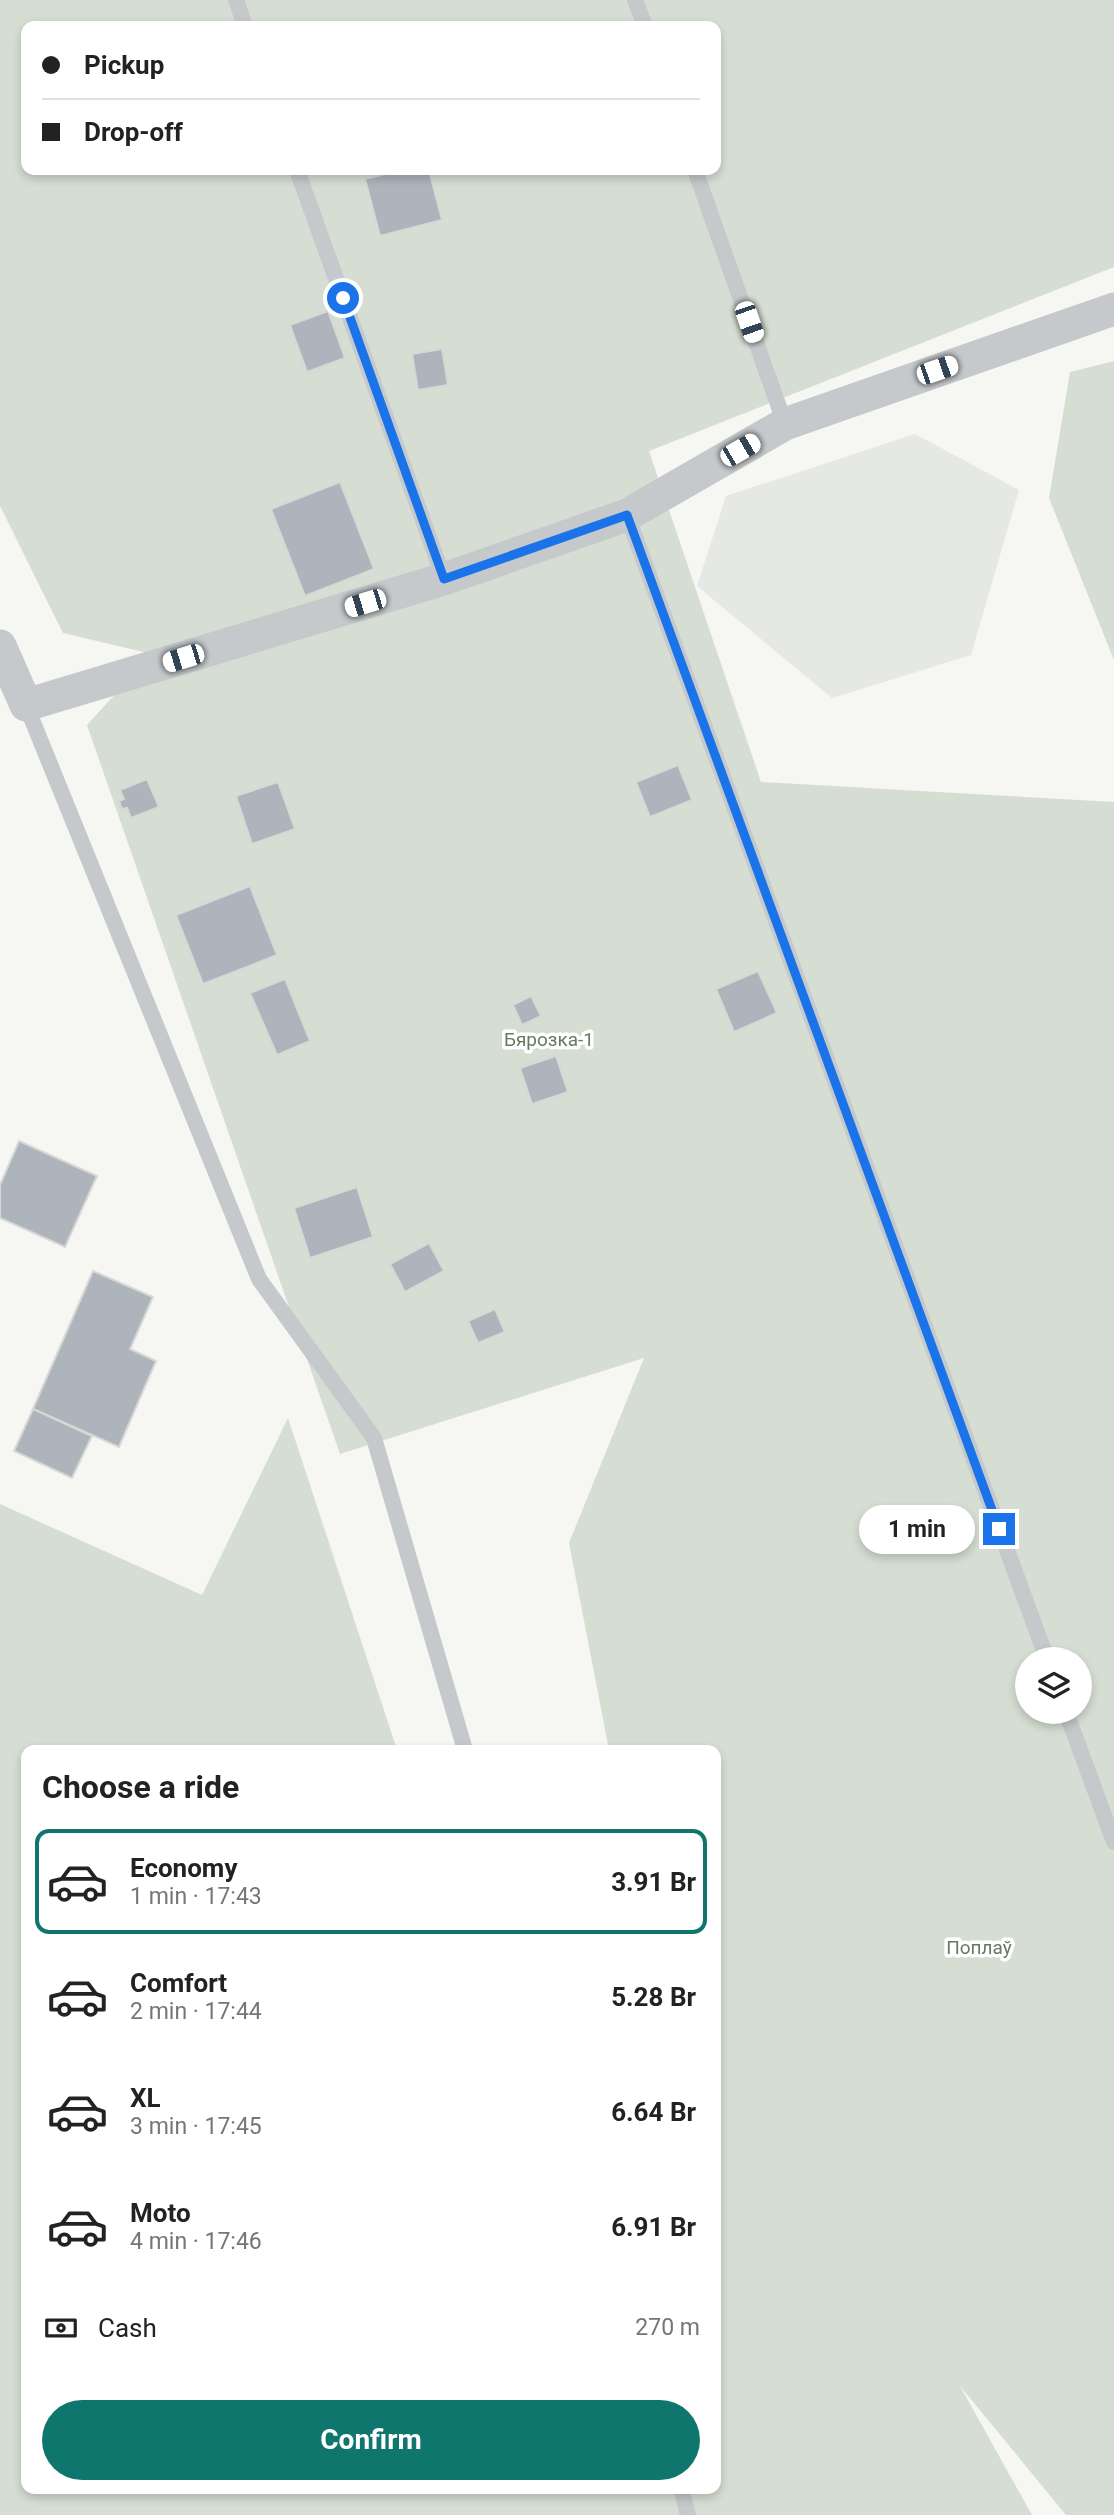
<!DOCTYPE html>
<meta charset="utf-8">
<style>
:root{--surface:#fff;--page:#f6f6f6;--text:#222;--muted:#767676;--line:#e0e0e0;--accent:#0f766e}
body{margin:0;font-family:Roboto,sans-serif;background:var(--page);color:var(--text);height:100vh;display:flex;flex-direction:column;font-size:26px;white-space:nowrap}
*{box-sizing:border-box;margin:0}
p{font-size:23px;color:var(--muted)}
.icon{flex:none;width:38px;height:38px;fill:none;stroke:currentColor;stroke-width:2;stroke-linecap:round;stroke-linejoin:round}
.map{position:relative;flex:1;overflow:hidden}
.drawer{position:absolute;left:21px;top:1745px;width:700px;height:749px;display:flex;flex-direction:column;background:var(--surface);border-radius:14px;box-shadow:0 4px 10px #0003}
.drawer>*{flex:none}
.banner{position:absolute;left:21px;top:21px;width:700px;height:154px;border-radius:14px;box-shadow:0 4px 10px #0003;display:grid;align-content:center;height:154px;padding:0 21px;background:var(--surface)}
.fabs{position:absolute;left:1015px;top:1647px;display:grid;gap:14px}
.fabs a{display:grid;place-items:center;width:77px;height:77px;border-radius:50%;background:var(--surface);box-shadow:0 4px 10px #0003;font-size:35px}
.end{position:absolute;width:32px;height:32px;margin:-16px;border:9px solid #1a73e8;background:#fff;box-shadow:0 0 0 4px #fff}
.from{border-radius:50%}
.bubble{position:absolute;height:49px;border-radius:24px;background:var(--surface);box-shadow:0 4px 10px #0003;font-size:23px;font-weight:700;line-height:49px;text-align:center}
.car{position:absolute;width:21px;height:42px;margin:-21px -10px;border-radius:9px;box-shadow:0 0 5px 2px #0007;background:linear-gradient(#fff 24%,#345 0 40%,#fff 0 76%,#345 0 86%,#fff 0)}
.banner b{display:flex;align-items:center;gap:24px;height:66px;font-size:26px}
.banner b+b{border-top:2px solid var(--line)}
.banner i{width:18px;height:18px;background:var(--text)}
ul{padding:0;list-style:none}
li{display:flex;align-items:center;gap:21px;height:105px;margin:0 14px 10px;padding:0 7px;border:4px solid transparent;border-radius:14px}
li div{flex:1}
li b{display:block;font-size:26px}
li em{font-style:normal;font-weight:700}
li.current{border-color:var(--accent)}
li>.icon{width:63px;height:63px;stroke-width:1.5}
h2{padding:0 21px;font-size:32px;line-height:84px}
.pay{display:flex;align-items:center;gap:18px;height:77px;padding:0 21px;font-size:26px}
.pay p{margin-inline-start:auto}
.cta{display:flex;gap:14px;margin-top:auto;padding:14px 21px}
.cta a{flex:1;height:80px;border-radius:42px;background:var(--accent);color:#fff;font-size:28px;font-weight:700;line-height:80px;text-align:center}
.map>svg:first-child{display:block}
.built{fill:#e6e8e5}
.green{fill:#d6ded3;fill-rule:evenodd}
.building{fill:#adb4bb;stroke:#d7d7d5;stroke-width:2}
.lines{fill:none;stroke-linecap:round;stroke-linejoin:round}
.lane{stroke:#c5c9cc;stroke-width:16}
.street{stroke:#c5c9cc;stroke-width:33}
.route{stroke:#1a73e8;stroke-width:9}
.labels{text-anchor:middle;stroke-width:7;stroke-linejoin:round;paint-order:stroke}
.park-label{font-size:19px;fill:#657c62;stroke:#fff}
</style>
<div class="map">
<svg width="1114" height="2515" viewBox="0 0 1114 2515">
<rect width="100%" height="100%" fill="#f6f6f2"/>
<!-- built -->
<path class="built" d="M915 434 1019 490 971 655 832 698 697 586 726 496Z"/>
<!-- green -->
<g class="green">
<path d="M0 0H1114V267L649 451 761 782 1114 802V2515H1066L960 2386 1032 2515H0V1504L202 1595 288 1418 397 1750H26V2488H716V1750H609L569 1543 644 1358 340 1454 87 725 152 654 63 633 0 506ZM26 26H716V170H26ZM1027 1659H1080V1712H1027Z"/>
<path d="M1114 361V660L1049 498 1070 372Z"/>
</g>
<!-- building -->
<g class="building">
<path d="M234 20 236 26H210Z"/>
<path d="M401 170H429L442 220 380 236 365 179Z"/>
<path d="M328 311 345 358 307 372 290 325Z"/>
<path d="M442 349 448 385 418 390 412 354Z"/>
<path d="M340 482 374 569 305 596 271 509Z"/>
<path d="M678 765 692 800 650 817 636 782Z"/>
<path d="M147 779 159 807 131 818 127 808 122 809 119 801 124 799 120 790Z"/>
<path d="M278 782 295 829 252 844 236 796Z"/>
<path d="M250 886 277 955 203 984 176 915Z"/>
<path d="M758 971 777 1013 734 1032 716 989Z"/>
<path d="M285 979 310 1041 277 1055 250 993Z"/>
<path d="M531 996 541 1016 522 1025 513 1005Z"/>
<path d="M556 1056 568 1092 532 1104 520 1068Z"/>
<path d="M19 1141 97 1176 65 1247 0 1218V1185Z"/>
<path d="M357 1187 373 1237 310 1258 294 1208Z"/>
<path d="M429 1243 444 1271 405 1292 390 1264Z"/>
<path d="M93 1271 153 1297 130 1349 156 1361 119 1447 33 1409Z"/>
<path d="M495 1309 505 1332 478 1343 468 1321Z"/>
<path d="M33 1409 92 1436 72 1478 14 1451Z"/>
</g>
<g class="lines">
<!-- lane -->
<g class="lane">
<path d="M236 0 245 26"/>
<path d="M635 0 645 26"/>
<path d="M297 170 444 579"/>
<path d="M695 170 785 424"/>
<path d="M627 515 1047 1659"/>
<path d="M26 705 259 1279 374 1438 465 1750"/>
<path d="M1066 1712 1114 1842"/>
<path d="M681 2488 688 2515"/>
</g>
<!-- street -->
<path class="street" d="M0 646 26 705 444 579 627 515 785 424 1114 309"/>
</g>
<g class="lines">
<!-- route -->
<path class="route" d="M343 298 444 579 627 515 999 1529"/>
</g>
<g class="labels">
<!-- park labels -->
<g class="park-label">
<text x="549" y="1046">Бярозка-1</text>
<text x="979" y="1954">Поплаў</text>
</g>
</g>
</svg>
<div class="fabs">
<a><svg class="icon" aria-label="layers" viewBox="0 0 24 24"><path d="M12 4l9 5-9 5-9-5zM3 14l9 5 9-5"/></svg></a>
</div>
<i class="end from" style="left:343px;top:298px"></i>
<i class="end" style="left:999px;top:1529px"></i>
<div class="bubble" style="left:859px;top:1505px;width:116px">1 min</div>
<i class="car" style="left:749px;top:322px;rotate:161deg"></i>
<i class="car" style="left:937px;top:370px;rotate:71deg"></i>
<i class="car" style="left:740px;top:450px;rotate:60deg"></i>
<i class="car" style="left:365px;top:603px;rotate:253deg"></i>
<i class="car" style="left:183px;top:658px;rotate:253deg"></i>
<div class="banner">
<b><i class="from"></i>Pickup</b>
<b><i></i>Drop-off</b>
</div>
<section class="drawer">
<h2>Choose a ride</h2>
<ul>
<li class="current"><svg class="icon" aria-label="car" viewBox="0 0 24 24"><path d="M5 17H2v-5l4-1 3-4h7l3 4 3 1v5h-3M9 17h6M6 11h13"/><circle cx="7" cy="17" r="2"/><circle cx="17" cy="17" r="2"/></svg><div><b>Economy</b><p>1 min · 17:43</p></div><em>3.91 Br</em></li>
<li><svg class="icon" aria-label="car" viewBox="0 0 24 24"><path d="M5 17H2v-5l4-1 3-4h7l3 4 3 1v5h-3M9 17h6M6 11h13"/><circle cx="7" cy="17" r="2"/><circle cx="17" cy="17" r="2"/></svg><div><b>Comfort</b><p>2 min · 17:44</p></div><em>5.28 Br</em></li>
<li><svg class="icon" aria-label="car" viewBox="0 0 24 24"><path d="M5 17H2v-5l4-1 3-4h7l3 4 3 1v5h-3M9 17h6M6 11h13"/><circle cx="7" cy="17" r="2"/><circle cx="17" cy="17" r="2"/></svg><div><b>XL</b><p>3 min · 17:45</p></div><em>6.64 Br</em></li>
<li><svg class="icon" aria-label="car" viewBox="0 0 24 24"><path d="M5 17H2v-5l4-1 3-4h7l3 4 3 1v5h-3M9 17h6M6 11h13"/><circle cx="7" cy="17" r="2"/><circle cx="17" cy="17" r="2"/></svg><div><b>Moto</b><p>4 min · 17:46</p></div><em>6.91 Br</em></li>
</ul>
<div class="pay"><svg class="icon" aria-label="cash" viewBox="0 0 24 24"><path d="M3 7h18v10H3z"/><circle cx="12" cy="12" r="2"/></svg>Cash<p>270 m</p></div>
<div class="cta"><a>Confirm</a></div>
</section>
</div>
